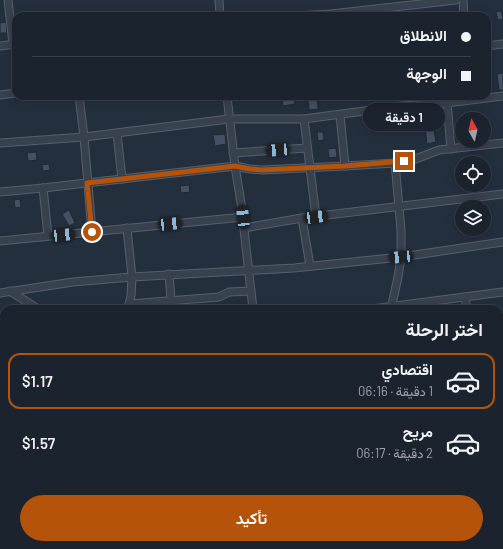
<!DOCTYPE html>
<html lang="ar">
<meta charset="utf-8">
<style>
:root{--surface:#1b232e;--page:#282f3a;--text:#f1f3f6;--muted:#a0a4aa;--line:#39404a;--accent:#b45309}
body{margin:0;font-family:Barlow,Vazirmatn,sans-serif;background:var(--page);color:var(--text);direction:rtl;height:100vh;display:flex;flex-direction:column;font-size:15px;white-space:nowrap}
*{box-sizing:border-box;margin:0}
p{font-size:13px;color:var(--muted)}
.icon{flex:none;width:22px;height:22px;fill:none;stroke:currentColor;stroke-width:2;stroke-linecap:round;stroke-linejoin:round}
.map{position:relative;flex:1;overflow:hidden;direction:ltr}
.side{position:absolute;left:0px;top:305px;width:503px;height:244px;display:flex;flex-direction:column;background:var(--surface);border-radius:12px 12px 0 0;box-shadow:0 2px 10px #0003,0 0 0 1px var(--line);direction:rtl}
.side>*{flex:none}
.top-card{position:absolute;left:12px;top:12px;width:479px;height:88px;border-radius:12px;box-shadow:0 2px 10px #0003,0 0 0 1px var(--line);direction:rtl;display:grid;align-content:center;height:88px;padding:0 20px;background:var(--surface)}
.needle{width:26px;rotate:352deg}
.tools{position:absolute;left:455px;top:112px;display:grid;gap:8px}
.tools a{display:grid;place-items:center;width:36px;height:36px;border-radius:50%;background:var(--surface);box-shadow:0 2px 10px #0003,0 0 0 1px var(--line);font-size:20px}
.end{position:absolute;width:18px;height:18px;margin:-9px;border:5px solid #b45309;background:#fff;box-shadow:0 0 0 2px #fff}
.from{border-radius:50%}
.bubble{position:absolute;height:28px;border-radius:14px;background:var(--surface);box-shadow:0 2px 10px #0003,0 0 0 1px var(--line);font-size:13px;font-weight:600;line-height:28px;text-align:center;direction:rtl}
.car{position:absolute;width:12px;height:24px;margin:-12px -6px;border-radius:5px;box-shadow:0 0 3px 1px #0007;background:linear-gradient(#222 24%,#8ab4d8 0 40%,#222 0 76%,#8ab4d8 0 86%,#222 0)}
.top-card b{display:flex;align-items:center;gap:14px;height:38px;font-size:15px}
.top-card b+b{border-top:1px solid var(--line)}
.top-card i{width:10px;height:10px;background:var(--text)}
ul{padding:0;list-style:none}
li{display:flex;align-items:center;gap:12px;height:56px;margin:0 8px 6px;padding:0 12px;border:2px solid transparent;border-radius:12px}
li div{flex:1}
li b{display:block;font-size:15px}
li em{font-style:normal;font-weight:600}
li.on{border-color:var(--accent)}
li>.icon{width:36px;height:36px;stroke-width:1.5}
h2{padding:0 20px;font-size:18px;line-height:48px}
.action{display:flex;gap:8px;margin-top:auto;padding:8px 20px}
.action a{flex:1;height:46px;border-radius:24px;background:var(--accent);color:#fff;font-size:16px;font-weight:600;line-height:46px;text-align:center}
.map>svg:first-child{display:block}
.building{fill:#455162;stroke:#1f2835}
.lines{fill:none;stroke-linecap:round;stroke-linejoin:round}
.street-casing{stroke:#565f6c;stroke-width:9}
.street{stroke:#38414e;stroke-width:7}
.route{stroke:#b45309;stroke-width:5}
</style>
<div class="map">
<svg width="503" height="549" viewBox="0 0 503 549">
<rect width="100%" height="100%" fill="#242f3e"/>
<!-- building -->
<g class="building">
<path d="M501 11 503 19 498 20 496 12Z"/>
<path d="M6 22 7 33H0V23Z"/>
<path d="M503 73V90H499L497 74Z"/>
<path d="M294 96 295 104 283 106 282 97Z"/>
<path d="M317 97 318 109 309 110 308 98Z"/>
<path d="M430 118 431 123 440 121 442 129 434 130 436 142 427 144 424 119Z"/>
<path d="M317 132H323L324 140 318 141Z"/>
<path d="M225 134 226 144 215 146 213 135Z"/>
<path d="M336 148 337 157 329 158 328 149Z"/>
<path d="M36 152 37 160 28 161 27 153Z"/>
<path d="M49 164 50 170 43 171 42 165Z"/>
<path d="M189 185 190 192 181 193 180 186Z"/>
<path d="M20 199 21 207 15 208 14 200Z"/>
<path d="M69 210 75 223 69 226 62 214Z"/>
</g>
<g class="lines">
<!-- street casing -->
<g class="street-casing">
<g id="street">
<path d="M8 0 13 44"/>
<path d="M219 0 220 16"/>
<path d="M463 0 464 16"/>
<path d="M295 16 331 14 456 0"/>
<path d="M0 46 16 44"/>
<path d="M487 46 503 44"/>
<path d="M0 95 16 93"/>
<path d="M79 96 84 137 92 232"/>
<path d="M227 96 235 166 241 203 253 309"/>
<path d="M447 103 451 149"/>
<path d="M340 115 345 166"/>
<path d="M304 119 316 217"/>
<path d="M117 133 122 179"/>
<path d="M0 143 84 137 229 119H304L402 106 447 103 503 96"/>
<path d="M233 153 307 148"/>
<path d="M43 188 48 236"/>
<path d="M0 192 43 188 235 166 250 169 262 170 345 166 395 163 413 160 439 150 503 143"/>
<path d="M302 218 310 266"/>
<path d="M127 228 132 277 131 296 129 304 130 309"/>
<path d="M244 228 302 218 503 194"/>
<path d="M0 241 243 217"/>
<path d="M169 274 171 300"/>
<path d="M10 291 38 309"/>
<path d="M0 293 73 282 132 277 294 268 401 257 503 242"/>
<path d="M465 298 467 309"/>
<path d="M129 304 219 297 229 292 251 291"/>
<path d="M372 309 503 292"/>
<path d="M391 309 398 277 401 257V230L395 163"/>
<path d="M499 344H503"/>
<path d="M0 410 4 415"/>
<path d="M499 413H503"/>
<path d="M499 433 503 438"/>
<path d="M0 445 4 444"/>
<path d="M0 495 4 494"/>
<path d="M499 514H503"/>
<path d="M163 545 166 549"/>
<path d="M347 549 349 545"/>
<path d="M469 549 470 545"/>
</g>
</g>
<!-- street -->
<use href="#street" class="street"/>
</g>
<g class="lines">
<!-- route -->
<path class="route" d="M92 232 87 183 235 166 250 169 262 170 345 166 404 161"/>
</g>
</svg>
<div class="tools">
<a><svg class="needle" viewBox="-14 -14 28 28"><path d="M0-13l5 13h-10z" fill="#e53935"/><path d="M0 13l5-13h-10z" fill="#a0a4aa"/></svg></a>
<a><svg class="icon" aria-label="locate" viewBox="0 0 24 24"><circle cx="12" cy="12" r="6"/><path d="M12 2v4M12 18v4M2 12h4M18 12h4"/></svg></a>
<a><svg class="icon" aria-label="layers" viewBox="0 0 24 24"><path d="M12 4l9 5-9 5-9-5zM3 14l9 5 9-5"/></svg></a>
</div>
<i class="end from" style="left:92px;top:232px"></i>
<i class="end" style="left:404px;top:161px"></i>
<div class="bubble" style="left:363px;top:103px;width:82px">1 دقيقة</div>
<i class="car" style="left:278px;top:150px;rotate:266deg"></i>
<i class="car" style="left:243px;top:217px;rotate:354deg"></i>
<i class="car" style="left:316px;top:217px;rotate:83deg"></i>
<i class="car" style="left:170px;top:224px;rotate:84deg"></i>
<i class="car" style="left:63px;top:235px;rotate:84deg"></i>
<i class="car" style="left:401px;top:257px;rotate:265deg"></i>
<div class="top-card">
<b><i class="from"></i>الانطلاق</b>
<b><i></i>الوجهة</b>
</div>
<section class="side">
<h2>اختر الرحلة</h2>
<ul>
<li class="on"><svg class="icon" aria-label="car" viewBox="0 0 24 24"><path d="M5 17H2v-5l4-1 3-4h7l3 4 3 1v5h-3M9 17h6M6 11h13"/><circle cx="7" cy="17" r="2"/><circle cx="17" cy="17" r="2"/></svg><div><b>اقتصادي</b><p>1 دقيقة · 06:16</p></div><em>$1.17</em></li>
<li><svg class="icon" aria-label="car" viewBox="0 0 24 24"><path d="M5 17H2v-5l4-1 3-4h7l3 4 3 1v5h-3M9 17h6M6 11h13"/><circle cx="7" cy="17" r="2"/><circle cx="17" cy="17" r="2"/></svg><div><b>مريح</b><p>2 دقيقة · 06:17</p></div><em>$1.57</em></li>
</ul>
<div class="action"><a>تأكيد</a></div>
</section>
</div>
